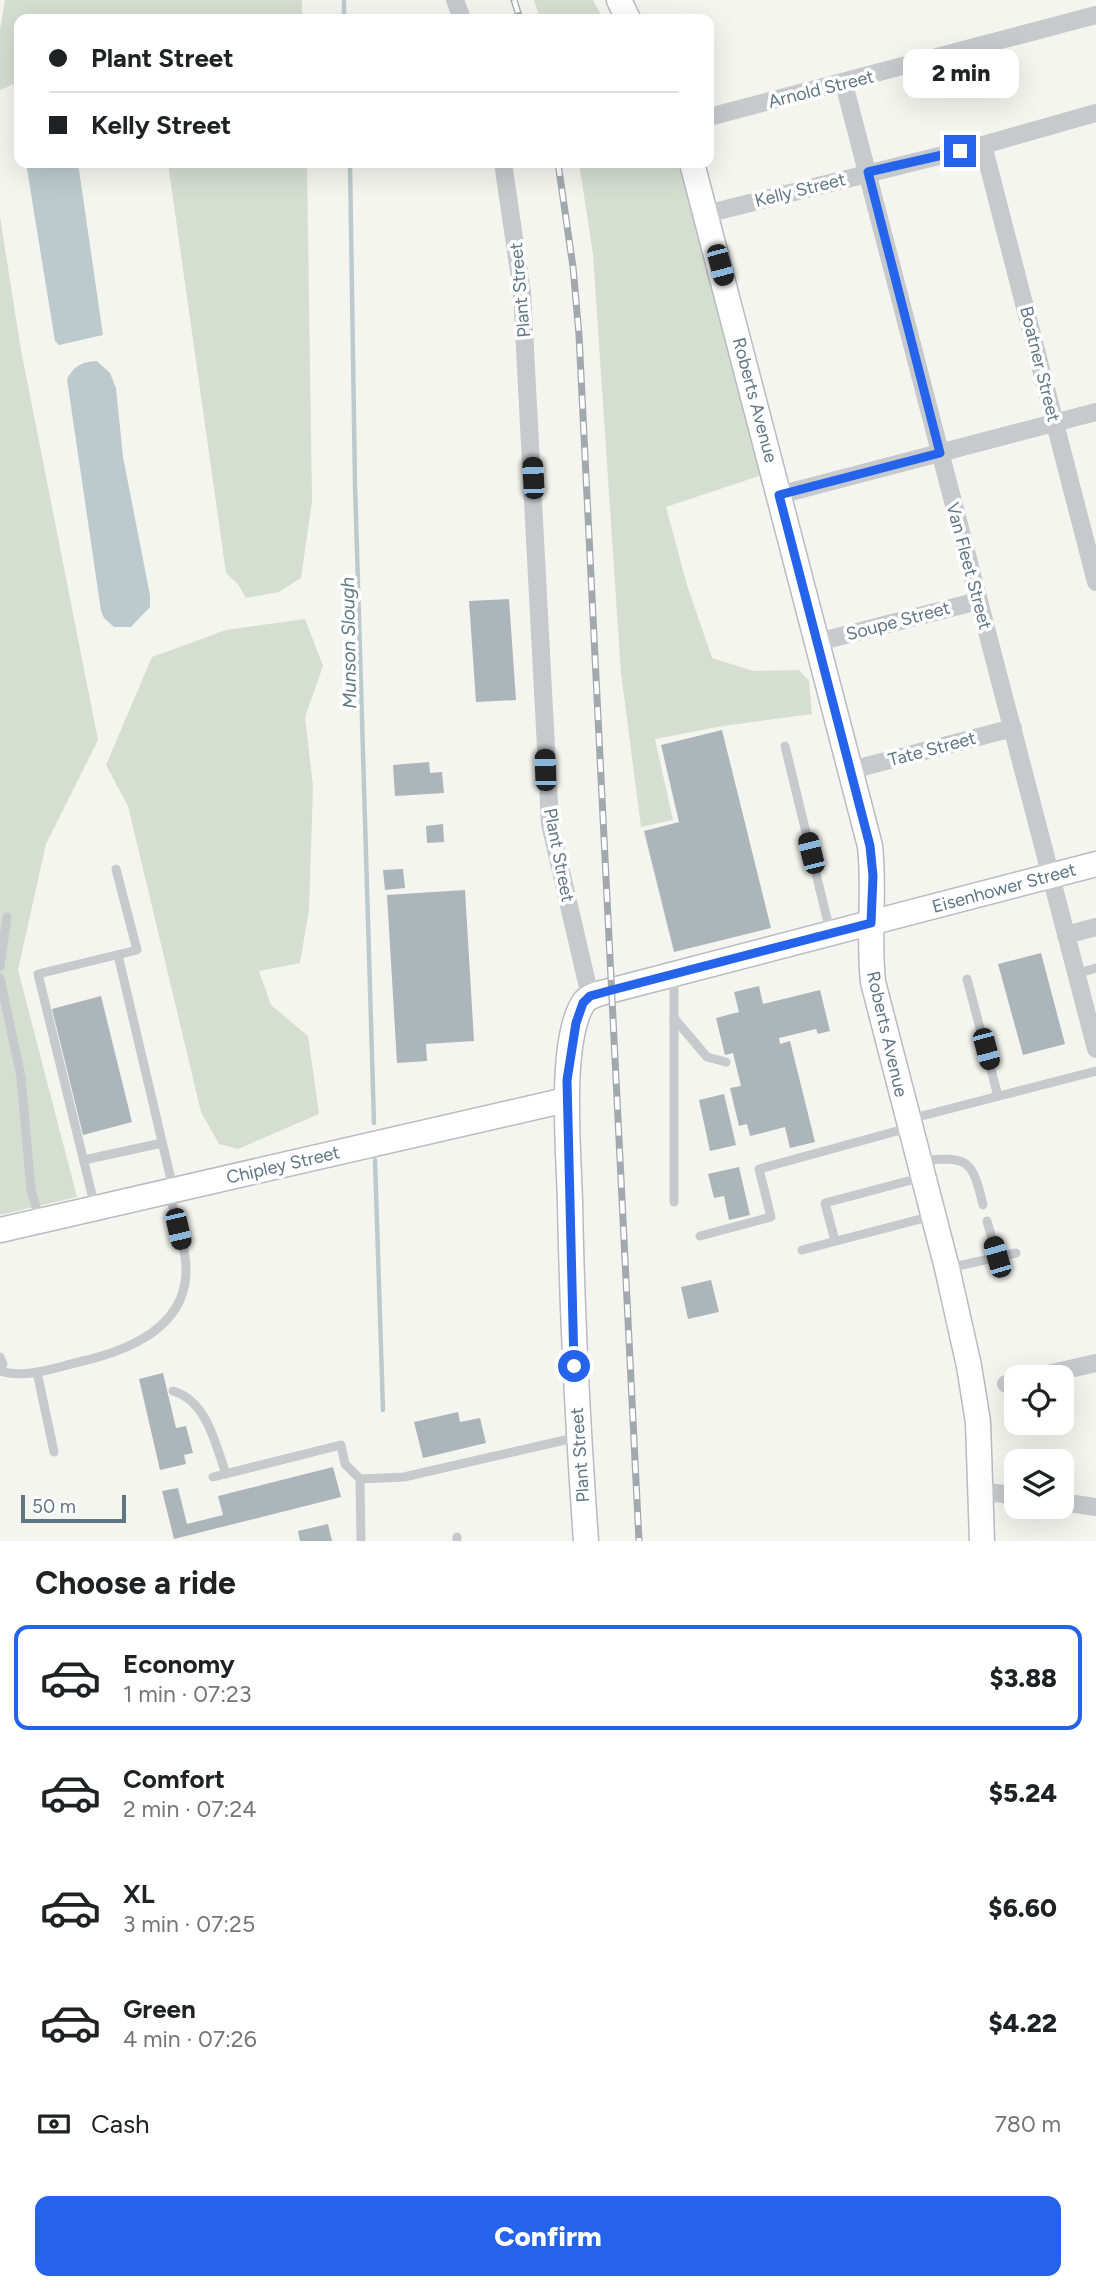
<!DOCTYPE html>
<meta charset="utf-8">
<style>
:root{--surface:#fff;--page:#f2f2f2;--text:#202124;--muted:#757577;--line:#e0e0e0;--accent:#2563eb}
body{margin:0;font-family:Figtree,sans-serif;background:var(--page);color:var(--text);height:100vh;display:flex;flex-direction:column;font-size:26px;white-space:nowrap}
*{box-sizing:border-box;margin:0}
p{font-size:23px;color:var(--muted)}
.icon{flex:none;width:38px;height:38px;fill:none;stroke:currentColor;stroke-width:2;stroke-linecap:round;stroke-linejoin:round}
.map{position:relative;height:1541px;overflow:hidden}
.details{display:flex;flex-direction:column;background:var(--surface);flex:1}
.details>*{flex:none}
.hud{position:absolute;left:14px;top:14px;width:700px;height:154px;border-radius:14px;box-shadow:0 7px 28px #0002;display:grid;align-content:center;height:154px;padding:0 35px;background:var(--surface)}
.controls{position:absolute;left:1004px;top:1365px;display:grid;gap:14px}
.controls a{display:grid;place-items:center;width:70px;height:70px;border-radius:14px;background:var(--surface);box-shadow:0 7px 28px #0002;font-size:35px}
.scale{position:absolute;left:21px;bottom:18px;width:105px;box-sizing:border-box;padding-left:7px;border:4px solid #607685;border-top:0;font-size:19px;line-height:24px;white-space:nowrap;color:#607685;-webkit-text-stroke:5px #fff;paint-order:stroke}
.end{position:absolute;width:32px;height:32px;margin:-16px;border:9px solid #2563eb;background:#fff;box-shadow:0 0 0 4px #fff}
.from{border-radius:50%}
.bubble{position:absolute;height:49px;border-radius:14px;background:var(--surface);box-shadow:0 7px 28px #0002;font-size:23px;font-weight:800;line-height:49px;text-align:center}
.car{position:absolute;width:21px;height:42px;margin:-21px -10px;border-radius:9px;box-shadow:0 0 5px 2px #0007;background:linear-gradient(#222 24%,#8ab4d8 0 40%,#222 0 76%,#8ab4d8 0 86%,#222 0)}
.hud b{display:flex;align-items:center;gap:24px;height:66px;font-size:26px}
.hud b+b{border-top:2px solid var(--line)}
.hud i{width:18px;height:18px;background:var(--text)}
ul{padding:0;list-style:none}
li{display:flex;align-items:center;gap:21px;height:105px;margin:0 14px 10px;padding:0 21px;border:4px solid transparent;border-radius:14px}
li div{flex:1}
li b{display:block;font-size:26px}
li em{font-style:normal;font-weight:800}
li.on{border-color:var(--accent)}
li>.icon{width:63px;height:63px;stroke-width:1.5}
h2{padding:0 35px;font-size:32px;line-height:84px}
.pay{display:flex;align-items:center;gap:18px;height:77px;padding:0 35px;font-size:26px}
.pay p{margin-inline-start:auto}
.button{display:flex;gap:14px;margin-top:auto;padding:14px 35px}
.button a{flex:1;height:80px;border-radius:14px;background:var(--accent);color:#fff;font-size:28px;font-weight:800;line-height:80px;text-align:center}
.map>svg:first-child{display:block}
.green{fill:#d6ddd1}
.water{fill:#bccace}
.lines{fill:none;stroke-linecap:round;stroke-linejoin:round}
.stream{stroke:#bccace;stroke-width:4.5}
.building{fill:#acb5ba}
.secondary-casing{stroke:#b6bcc0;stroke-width:27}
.lane{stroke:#c6cacd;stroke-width:9}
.street{stroke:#c6cacd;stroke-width:18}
.secondary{stroke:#fff;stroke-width:24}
.rail-casing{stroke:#a1a9af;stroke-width:7}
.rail{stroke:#fff;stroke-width:4.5;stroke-dasharray:13;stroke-linecap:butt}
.route{stroke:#2563eb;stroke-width:9}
.labels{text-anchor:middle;stroke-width:7;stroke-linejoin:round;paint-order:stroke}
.street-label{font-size:18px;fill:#607685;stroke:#fff}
.water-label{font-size:19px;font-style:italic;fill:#5c7982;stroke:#fff}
</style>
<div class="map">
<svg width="1096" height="1541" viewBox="0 0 1096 1541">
<rect width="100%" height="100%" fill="#f5f5f0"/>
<!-- green -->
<g class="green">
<path d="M5 0H302V19H19V82L0 90V29Z"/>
<path d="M534 0H593L603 19H540Z"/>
<path d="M168 163H307L312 501 301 578 279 592 246 598 238 584 226 573Z"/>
<path d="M579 163H678L698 205 762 475 666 507 687 585 712 658 753 671 799 670 809 681 812 714 723 726 655 739 673 820 641 827 621 673 593 254Z"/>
<path d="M0 217 21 350 98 740 46 844 18 970 77 1197 0 1215Z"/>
<path d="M305 619 323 666 305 717 313 786 309 910 300 963 259 971 271 1005 308 1036 319 1114 238 1149 219 1144 201 1112 128 806 106 765 152 657 226 630Z"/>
</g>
<!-- water -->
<g class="water">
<path d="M26 163H78L103 335 59 345 55 341Z"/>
<path d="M97 361 110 373 116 388 123 457 150 595V607L131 627H114L104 618 101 611 67 379C75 365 82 362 97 361Z"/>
</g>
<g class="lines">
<!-- stream -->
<g class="stream">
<path d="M344 0V19"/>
<path d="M350 163 355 484 374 1123"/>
<path d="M375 1160 383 1410"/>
</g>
</g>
<!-- building -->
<g class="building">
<path d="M509 599 516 700 476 702 469 601Z"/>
<path d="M722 730 771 928 674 952 644 831 679 822 661 745Z"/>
<path d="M429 762 430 773 442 772 444 793 395 796 393 765Z"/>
<path d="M443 824 444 842 427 843 426 826Z"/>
<path d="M403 869 405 888 385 890 383 870Z"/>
<path d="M465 890 474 1041 426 1044 427 1061 397 1063 387 895Z"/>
<path d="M1041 953 1065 1044 1023 1055 998 964Z"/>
<path d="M759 986 763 1004 820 990 830 1031 818 1034 816 1029 779 1038 780 1044 790 1041 815 1142 790 1148 785 1127 750 1136 747 1124 739 1126 730 1088 741 1086 733 1053 725 1055 716 1018 739 1012 734 992Z"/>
<path d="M101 996 132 1122 83 1135 52 1009Z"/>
<path d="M724 1094 736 1145 710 1151 699 1100Z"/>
<path d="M739 1167 750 1215 729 1220 724 1196 714 1198 708 1174Z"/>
<path d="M711 1280 719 1312 688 1319 681 1287Z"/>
<path d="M163 1373 176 1428 186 1426 193 1453 184 1455 186 1464 160 1470 139 1379Z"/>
<path d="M458 1412 460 1422 480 1418 486 1443 423 1458 414 1422Z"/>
<path d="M333 1467 341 1497 174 1539 162 1491 178 1488 187 1524 223 1515 218 1496Z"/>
<path d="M328 1524 332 1541H300L298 1531Z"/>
</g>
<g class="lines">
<!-- secondary casing -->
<g class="secondary-casing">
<g id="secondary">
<path d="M619 0 628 19"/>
<path d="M692 163 870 846C875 891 868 936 873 982L947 1268 969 1366 978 1422 982 1541"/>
<path d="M0 1230 566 1100"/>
<path d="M586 1541C578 1428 572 1315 570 1202 569 1155 558 1040 584 1002 591 994 603 993 613 990L1096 864"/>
</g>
</g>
<!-- lane -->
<g class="lane">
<path d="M785 746 830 931"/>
<path d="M118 955 173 1188"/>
<path d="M0 967 7 917"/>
<path d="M1076 974 1096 968"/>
<path d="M674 976V1202"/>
<path d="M0 978 21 1077 31 1190 40 1220"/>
<path d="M967 979 998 1096"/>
<path d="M674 1018 707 1057 726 1062"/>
<path d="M910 1119 1096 1071"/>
<path d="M84 1160 162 1143"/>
<path d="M921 1160C969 1157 972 1159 983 1205"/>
<path d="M95 1207 38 974 137 950 116 869"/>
<path d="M987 1221 997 1257"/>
<path d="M700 1236 771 1217 759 1169 908 1128"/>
<path d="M835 1241 825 1203 923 1177"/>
<path d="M802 1250 932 1216"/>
<path d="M949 1268 1016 1253"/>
<path d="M0 1357 3 1364 0 1371C26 1379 53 1368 79 1362 128 1351 188 1327 186 1267 185 1243 175 1217 169 1193"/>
<path d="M37 1372 54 1452"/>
<path d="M173 1391C207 1401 215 1443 226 1474"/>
<path d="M213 1477 341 1445 345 1464 360 1479 361 1541"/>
<path d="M360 1479 404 1477 578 1437"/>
<path d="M457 1537V1541"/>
</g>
<!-- street -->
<g class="street">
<path d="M455 0 462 19"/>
<path d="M844 84 1096 1049"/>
<path d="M709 117 1096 15"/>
<path d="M983 145 1096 582"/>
<path d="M503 163 522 292 550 824 590 996"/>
<path d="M706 214 983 145 1096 113"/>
<path d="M779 495 1096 412"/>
<path d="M818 642 978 601"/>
<path d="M851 770 1013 728"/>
<path d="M1066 935 1096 927"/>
<path d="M1034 1377 1096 1363"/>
<path d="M1006 1384 1017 1381"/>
<path d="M982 1491 1017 1496"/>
<path d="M1062 1502 1096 1507"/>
</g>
<!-- secondary -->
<use href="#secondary" class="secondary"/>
<!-- rail casing -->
<g class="rail-casing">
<g id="rail">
<path d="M514 0 520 19"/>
<path d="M558 163 573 267 579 335 639 1541"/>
</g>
</g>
<!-- rail -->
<use href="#rail" class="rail"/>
</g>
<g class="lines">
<!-- route -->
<path class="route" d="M574 1366 567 1080 576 1023 583 1003 590 996 612 990 871 923 873 876 870 846 779 495 940 453 868 172 960 151"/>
</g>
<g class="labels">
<!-- street labels -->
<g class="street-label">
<text transform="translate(821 89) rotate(-14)" y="6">Arnold Street</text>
<text transform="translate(800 190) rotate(-14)" y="6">Kelly Street</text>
<text transform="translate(520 290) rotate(-95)" y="6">Plant Street</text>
<text transform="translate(1040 364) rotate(76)" y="6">Boatner Street</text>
<text transform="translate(755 400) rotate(75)" y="6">Roberts Avenue</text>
<text transform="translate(969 566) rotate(75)" y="6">Van Fleet Street</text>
<text transform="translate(898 621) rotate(-15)" y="6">Soupe Street</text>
<text transform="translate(932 749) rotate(-15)" y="6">Tate Street</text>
<text transform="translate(559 855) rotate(79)" y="6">Plant Street</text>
<text transform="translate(1004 888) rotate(-15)" y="6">Eisenhower Street</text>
<text transform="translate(887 1034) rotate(77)" y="6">Roberts Avenue</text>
<text transform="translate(283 1165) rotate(-13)" y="6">Chipley Street</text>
<text transform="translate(580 1455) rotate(-94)" y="6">Plant Street</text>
</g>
<!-- water labels -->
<g class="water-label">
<text transform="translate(348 643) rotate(-91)" y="7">Munson Slough</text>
</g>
</g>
</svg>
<div class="controls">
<a><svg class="icon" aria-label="locate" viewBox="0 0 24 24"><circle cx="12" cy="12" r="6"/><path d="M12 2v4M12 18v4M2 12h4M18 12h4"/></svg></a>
<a><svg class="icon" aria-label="layers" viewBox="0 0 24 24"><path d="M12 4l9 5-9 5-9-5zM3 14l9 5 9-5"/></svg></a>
</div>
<div class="scale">50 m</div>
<i class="end from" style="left:574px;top:1366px"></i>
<i class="end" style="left:960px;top:151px"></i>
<div class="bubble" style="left:903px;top:49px;width:116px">2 min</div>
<i class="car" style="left:720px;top:265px;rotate:165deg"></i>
<i class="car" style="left:533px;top:478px;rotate:357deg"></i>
<i class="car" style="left:545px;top:770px;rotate:358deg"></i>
<i class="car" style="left:811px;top:853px;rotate:346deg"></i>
<i class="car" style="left:986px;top:1049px;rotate:165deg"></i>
<i class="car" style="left:178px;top:1229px;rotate:167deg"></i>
<i class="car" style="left:997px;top:1257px;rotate:344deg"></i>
<div class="hud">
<b><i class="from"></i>Plant Street</b>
<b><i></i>Kelly Street</b>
</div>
</div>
<section class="details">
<h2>Choose a ride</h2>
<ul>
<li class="on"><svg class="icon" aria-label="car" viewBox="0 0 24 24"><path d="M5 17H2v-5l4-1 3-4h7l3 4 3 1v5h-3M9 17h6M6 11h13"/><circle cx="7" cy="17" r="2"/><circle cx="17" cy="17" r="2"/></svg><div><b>Economy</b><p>1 min · 07:23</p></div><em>$3.88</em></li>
<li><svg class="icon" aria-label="car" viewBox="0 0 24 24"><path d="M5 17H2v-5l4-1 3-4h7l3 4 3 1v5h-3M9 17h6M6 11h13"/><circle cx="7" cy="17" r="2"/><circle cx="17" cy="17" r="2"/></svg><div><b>Comfort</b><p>2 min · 07:24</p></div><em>$5.24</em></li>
<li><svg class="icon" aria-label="car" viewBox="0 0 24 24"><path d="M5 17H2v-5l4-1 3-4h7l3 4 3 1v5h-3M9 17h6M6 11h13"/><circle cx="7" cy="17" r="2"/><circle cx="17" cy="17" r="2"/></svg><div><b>XL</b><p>3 min · 07:25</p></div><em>$6.60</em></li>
<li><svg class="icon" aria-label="car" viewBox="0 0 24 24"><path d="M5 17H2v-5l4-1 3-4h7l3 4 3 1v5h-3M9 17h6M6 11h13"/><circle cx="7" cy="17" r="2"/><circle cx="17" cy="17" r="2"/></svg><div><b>Green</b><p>4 min · 07:26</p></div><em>$4.22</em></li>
</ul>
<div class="pay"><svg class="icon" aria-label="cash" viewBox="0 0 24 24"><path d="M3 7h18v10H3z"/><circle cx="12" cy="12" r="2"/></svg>Cash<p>780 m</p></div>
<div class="button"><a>Confirm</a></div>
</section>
